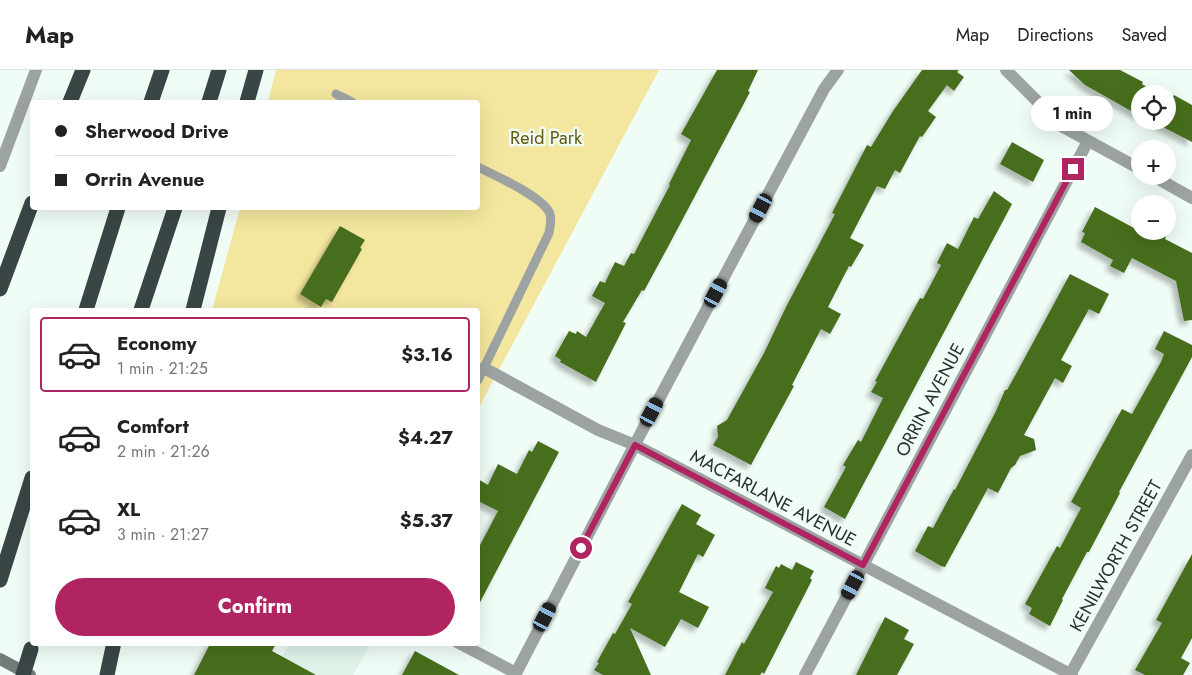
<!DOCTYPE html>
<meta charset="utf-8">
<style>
:root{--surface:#fff;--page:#f2f2f2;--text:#222;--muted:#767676;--line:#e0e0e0;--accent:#b02461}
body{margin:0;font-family:Jost,sans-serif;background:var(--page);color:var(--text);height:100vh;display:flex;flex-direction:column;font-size:19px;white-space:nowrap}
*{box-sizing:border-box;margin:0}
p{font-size:16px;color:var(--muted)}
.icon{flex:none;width:28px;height:28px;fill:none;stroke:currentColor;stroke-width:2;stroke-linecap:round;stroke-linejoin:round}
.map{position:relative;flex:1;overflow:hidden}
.drawer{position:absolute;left:30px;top:238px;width:450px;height:338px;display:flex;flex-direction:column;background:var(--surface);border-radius:5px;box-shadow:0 5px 20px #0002}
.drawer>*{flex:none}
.top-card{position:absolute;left:30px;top:30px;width:450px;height:110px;border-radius:5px;box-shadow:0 5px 20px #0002;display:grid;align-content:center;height:110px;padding:0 25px;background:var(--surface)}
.tools{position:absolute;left:1131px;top:15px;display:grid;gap:10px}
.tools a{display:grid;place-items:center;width:45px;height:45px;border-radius:50%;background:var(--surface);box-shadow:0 5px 20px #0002;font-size:25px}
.end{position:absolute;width:22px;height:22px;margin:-11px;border:6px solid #b02461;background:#fff;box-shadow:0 0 0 2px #fff}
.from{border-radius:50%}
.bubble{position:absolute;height:35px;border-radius:18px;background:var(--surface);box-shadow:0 5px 20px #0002;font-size:16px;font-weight:700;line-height:35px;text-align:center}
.car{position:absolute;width:15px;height:30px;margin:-15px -8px;border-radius:6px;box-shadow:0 0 4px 1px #0007;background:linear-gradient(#222 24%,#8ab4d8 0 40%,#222 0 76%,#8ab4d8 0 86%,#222 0)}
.top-card b{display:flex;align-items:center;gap:18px;height:48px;font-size:19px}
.top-card b+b{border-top:1px solid var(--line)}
.top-card i{width:12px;height:12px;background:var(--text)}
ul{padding:9px 0 0;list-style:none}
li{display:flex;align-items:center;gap:15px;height:75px;margin:0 10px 8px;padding:0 15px;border:2px solid transparent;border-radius:5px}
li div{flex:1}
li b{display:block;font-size:19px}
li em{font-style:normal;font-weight:700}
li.selected{border-color:var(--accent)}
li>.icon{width:45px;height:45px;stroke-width:1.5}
.button{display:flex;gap:10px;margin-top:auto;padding:10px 25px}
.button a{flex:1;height:58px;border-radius:30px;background:var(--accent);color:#fff;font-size:20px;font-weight:700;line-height:58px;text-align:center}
header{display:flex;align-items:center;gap:30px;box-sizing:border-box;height:70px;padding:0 25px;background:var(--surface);border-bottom:1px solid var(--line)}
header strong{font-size:24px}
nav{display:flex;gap:28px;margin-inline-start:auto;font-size:18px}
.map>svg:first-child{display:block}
.built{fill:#dff3e9}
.green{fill:#f3e69e}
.building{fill:#466e1f;filter:url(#shadow)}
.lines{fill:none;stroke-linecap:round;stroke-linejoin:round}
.service{stroke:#9da3a3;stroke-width:9}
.minor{stroke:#9da3a3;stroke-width:12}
.tertiary{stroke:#9da3a3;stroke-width:12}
.secondary{stroke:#727a7a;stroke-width:12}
.motorway{stroke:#3a4546;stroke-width:15}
.motorway-bridge{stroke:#3a4546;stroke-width:15}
.route{stroke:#b02461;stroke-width:6}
.labels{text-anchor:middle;stroke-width:5;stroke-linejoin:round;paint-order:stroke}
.park-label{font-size:18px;fill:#63580f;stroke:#f0fcf6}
.street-label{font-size:18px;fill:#2b2f2d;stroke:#f0fcf6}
</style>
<header>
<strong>Map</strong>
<nav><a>Map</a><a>Directions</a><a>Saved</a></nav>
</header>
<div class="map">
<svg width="1192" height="605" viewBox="0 0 1192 605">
<defs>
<filter id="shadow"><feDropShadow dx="-4.5" dy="4.5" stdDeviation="2.5" flood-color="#0004"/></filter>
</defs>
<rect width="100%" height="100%" fill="#f0fcf6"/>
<!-- built -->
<path class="built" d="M290 573H371L353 605H272Z"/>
<!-- green -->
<path class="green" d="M276 0H659L478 339V240H212L240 138H478V32H268Z"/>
<!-- building -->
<g class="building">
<path d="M717 0H758L748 21 750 22 669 175 644 221 642 220 623 252 626 253 596 312 560 292 561 290 555 286 569 261 576 264 577 261 586 267 605 233 592 226 600 211 605 213 615 192 624 196 631 183 634 184 670 115 669 114 691 70 681 64Z"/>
<path d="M922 0H959L957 2 964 7 954 21 947 15 928 41 936 47 922 67 920 66 900 103 895 100 885 119 877 116 850 168 864 175 851 197 849 196 828 237 841 244 830 264 821 259 792 315 794 316 751 395 713 375 718 367 717 356 727 350 764 283 786 237 835 144 832 143 867 75 871 77 893 41Z"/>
<path d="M1069 0H1120L1143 12 1142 14 1158 24H1140V46L1085 15Z"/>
<path d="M1174 25 1192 35V72L1151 51H1168V29L1171 31Z"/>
<path d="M1012 72 1044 90 1033 112 1000 94Z"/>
<path d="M994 121 1012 134 845 449 824 437 846 397 843 395 858 370 861 372 883 328 871 322 877 312 875 311 920 228 923 229 941 195 937 193 947 173 958 179 974 147 978 149Z"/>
<path d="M1095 137 1134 158 1135 156 1140 159V161H1157L1166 166 1165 169 1192 183V250L1184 251 1176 211 1132 188 1124 203 1110 196 1113 190 1081 172 1085 163 1082 162Z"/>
<path d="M340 156 365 170 360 178 362 179 332 232 326 229 321 237 300 224Z"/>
<path d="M1070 204 1109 224 1099 244 1089 239 1061 290 1072 296 1063 313 1055 308 1024 365 1034 369 1036 380 1020 386 1015 395 1011 398 998 423 988 418 945 497 941 496 915 481 928 456 933 458 954 419 955 420 996 341 1005 320H1007L1016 304Z"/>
<path d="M1164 261 1192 275V287L1119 422 1120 423 1089 482H1087L1062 529 1063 530 1050 556 1029 544 1032 538 1025 534 1057 476 1060 478 1081 438 1071 432 1122 339 1132 344 1161 292 1164 284 1155 279Z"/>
<path d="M538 371 559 382 478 536V479L498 441 478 431V409L488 415 498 394 517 404 529 380 532 382Z"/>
<path d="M682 434 701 445 696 454 715 465 703 487 698 484 679 522 709 537 698 558 681 549 665 577 630 558 651 605H603L594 600 599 593 597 592 613 563 615 564 632 534 628 532Z"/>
<path d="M1192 484V568L1181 588 1190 593 1183 605H1145L1135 600 1162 553 1156 550Z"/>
<path d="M796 492 814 501 810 508 812 510 764 604 762 602 760 605H725L742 572 744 574 773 522 765 518 776 496 779 498 781 494 792 500Z"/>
<path d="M885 547 909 560 904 569 914 574 897 605H856Z"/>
<path d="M211 572H277L272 581 316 605H194Z"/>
<path d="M415 581 459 605H402Z"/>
</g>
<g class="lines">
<!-- service -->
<g class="service">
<path d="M336 24 352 32"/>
<path d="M478 97C494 105 544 127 550 144 552 150 550 157 549 163L478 310"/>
</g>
<!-- minor -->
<g class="minor">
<path d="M1006 0 1063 57 1140 99"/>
<path d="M0 96 36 0"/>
<path d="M1153 106 1192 128"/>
<path d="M484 298 598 360 635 375 1072 605"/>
<path d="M457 572 516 603"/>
<path d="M805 605 1088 71"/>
<path d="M1070 605 1192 385"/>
</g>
<!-- tertiary -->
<path class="tertiary" d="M515 605 643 359 824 19 838 0"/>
<!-- secondary -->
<path class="secondary" d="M0 589 30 605"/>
<!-- motorway -->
<g class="motorway">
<path d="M70 32 83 0"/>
<path d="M151 32 162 0"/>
<path d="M209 32 219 0"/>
<path d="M247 32 256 0"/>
<path d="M0 219 32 133"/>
<path d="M86 240 118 138"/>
<path d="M141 240 175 138"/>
<path d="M193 240 219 138"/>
<path d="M0 510 32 408"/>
<path d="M107 605 114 572"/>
</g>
<!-- motorway-bridge -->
<path class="motorway-bridge" d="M23 605 31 579"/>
</g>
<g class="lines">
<!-- route -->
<path class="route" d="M581 478 635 375 863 495 1073 99"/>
</g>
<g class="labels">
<!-- park labels -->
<g class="park-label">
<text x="546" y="74">Reid Park</text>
</g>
<!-- street labels -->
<g class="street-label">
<text transform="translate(930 330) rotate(-62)" y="6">ORRIN AVENUE</text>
<text transform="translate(773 428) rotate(28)" y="6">MACFARLANE AVENUE</text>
<text transform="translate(1116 486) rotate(-61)" y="6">KENILWORTH STREET</text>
</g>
</g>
</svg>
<div class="tools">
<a><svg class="icon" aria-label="locate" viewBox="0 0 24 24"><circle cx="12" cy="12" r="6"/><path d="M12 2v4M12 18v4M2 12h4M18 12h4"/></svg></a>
<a>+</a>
<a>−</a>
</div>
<i class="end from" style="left:581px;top:478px"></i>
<i class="end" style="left:1073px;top:99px"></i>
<div class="bubble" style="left:1031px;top:26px;width:82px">1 min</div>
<i class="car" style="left:761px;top:138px;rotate:208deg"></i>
<i class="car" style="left:716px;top:223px;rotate:28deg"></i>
<i class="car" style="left:652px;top:342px;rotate:28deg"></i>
<i class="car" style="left:853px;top:515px;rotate:208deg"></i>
<i class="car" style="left:545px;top:547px;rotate:28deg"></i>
<div class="top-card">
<b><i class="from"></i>Sherwood Drive</b>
<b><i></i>Orrin Avenue</b>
</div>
<section class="drawer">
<ul>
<li class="selected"><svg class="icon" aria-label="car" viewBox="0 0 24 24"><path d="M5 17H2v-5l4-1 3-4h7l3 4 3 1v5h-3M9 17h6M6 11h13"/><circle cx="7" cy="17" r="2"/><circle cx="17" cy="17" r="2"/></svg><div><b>Economy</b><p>1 min · 21:25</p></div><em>$3.16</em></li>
<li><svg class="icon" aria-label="car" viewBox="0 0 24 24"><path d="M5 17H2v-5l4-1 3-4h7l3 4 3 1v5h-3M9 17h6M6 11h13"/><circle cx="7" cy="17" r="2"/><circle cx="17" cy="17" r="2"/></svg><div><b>Comfort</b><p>2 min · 21:26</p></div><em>$4.27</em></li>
<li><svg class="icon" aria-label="car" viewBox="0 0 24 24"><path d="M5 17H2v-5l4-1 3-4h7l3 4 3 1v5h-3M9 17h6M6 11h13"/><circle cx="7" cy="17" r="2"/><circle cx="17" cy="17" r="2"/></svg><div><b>XL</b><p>3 min · 21:27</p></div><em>$5.37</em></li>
</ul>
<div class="button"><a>Confirm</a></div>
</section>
</div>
